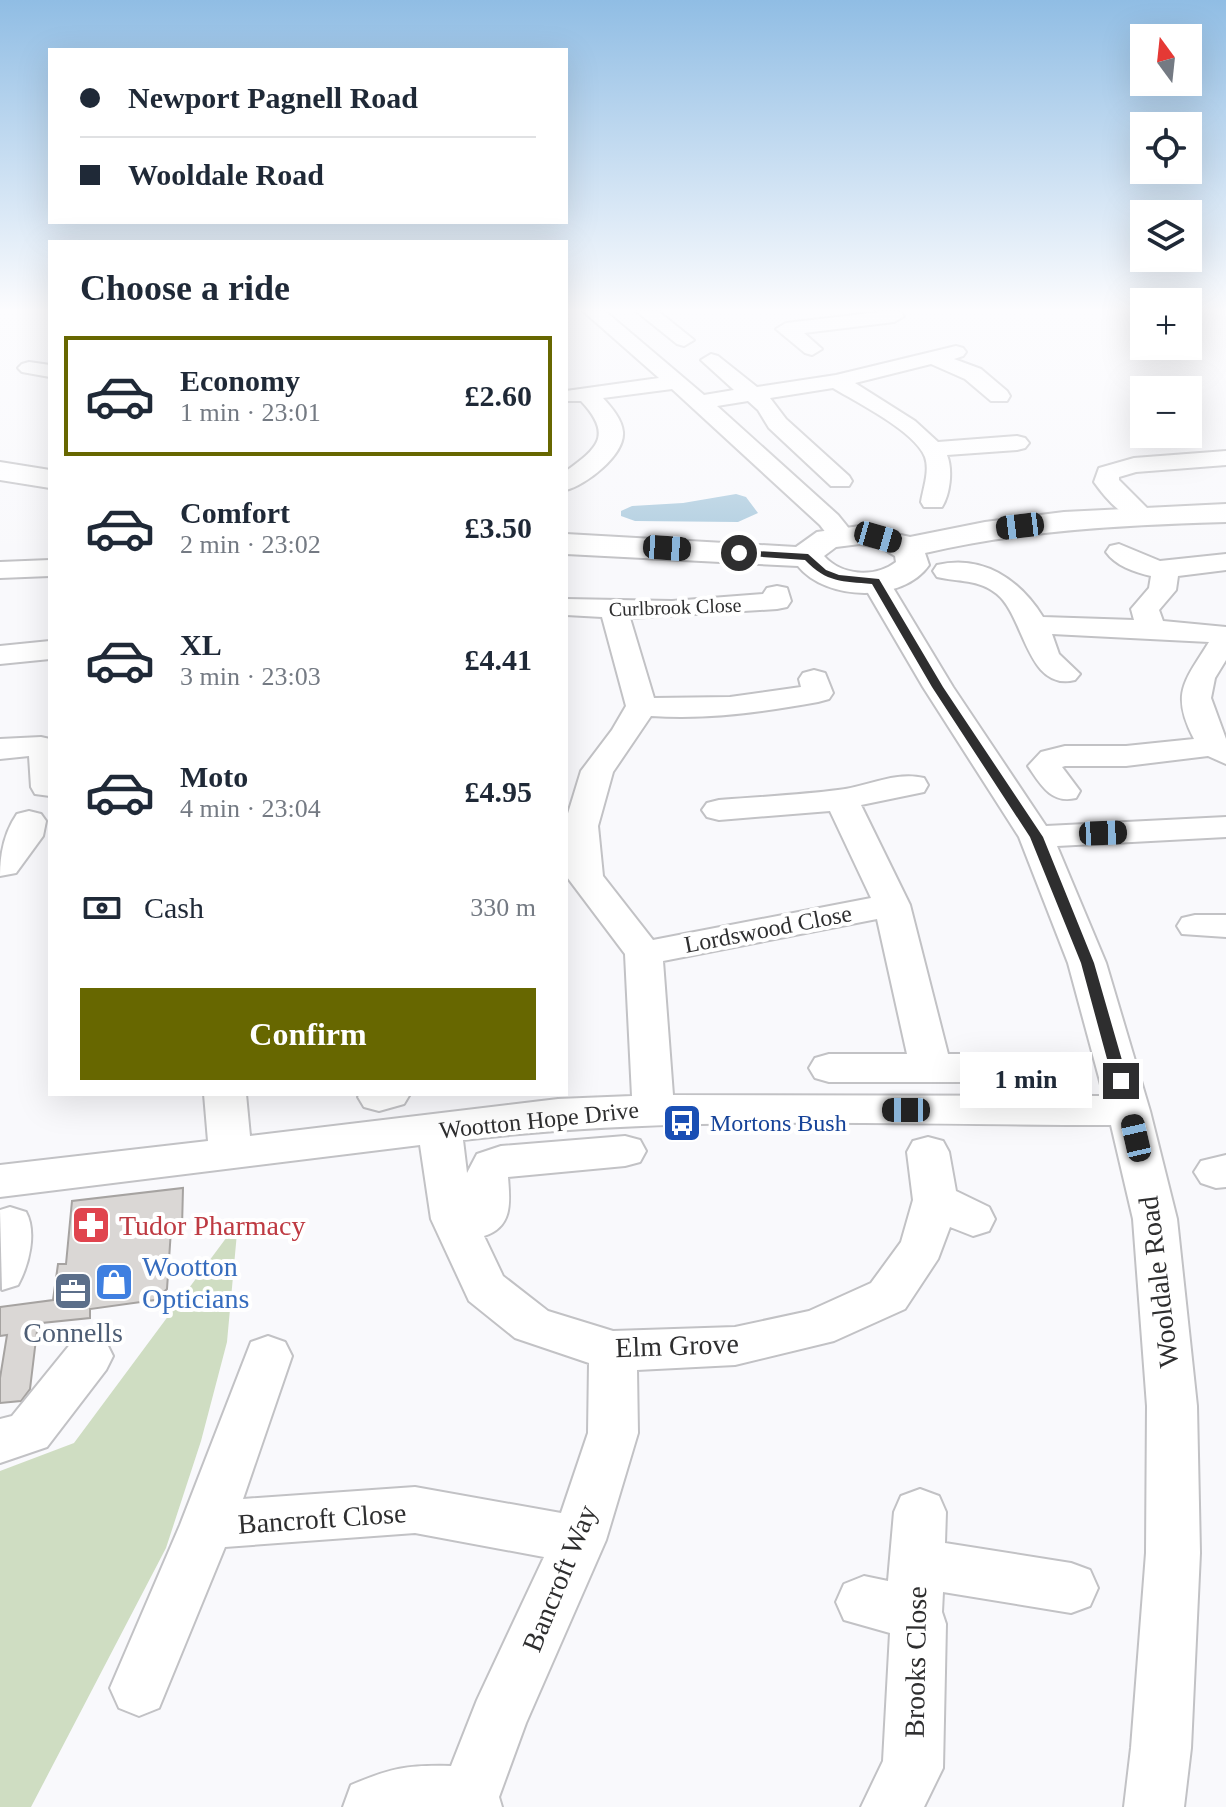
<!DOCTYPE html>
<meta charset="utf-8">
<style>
:root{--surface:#fff;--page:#f2f2f3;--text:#1f2937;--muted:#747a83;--line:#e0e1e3;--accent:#676700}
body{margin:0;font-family:"Times New Roman",serif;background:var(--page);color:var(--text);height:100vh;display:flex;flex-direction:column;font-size:30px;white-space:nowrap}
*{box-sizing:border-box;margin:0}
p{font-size:26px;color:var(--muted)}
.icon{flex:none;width:44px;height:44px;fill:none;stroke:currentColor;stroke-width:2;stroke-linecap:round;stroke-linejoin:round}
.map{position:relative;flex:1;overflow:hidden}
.drawer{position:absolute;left:48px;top:240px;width:520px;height:856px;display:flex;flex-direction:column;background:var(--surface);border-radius:0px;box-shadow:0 8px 32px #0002}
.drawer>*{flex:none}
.hud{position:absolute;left:48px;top:48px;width:520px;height:176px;border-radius:0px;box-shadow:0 8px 32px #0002;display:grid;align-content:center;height:176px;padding:0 32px;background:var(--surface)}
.needle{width:52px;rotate:345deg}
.controls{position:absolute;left:1130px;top:24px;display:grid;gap:16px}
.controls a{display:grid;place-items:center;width:72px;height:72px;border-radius:0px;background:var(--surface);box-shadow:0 8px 32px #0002;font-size:40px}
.end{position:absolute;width:36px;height:36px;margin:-18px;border:10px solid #2e2e2f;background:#fff;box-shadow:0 0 0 4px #fff}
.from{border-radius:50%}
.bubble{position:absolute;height:56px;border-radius:0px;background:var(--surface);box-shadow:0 8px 32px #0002;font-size:26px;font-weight:700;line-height:56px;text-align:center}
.car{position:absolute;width:24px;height:48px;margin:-24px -12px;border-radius:10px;box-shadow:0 0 6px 2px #0007;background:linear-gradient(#222 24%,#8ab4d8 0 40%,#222 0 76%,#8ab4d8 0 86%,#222 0)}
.hud b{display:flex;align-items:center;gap:28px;height:76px;font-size:30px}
.hud b+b{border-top:2px solid var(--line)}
.hud i{width:20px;height:20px;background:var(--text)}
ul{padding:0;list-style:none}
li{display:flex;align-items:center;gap:24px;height:120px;margin:0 16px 12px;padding:0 16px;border:4px solid transparent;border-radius:0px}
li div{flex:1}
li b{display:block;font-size:30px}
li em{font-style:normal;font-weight:700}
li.selected{border-color:var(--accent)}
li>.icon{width:72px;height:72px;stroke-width:1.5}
h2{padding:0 32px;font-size:36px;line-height:96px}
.pay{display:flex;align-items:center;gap:20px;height:88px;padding:0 32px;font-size:30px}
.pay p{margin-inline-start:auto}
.button{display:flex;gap:16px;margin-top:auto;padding:16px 32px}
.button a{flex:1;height:92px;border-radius:0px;background:var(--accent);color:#fff;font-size:32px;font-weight:700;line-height:92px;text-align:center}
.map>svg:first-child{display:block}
.green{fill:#cfddc2}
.water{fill:#accbde}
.building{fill:#dad7d5;stroke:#a6a3a1;stroke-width:2}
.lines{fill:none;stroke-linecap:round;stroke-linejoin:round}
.minor-casing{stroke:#c2c2c5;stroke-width:4}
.major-casing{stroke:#c2c2c5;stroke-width:4}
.minor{fill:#fff;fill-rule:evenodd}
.major{fill:#fff;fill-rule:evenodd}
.route{fill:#2e2e2f}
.labels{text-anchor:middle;stroke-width:8;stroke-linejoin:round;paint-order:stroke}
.far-street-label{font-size:20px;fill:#2e2e2f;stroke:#fff}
.street-label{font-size:24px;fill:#2e2e2f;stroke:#fff}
.transit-label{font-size:24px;fill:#164399;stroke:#fff;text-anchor:start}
.near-health-label{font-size:28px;fill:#be3a42;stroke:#fff;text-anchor:start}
.near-shop-label{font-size:28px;fill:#366cbe;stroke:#fff;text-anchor:start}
.near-street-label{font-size:28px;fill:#2e2e2f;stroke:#fff}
.near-service-label{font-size:28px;fill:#4e5e75;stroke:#fff}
</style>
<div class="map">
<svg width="1226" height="1807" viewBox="0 0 1226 1807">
<rect width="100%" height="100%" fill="#f9f9fc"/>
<!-- green -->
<path class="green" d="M238 1222 227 1342 201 1441 166 1548 31 1807H0V1471L74 1443Z"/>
<!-- water -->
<path class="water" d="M736 494 746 497 758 513 738 522 635 521 621 516V511L632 506 683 503Z"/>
<!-- building -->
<path class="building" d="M183 1188 182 1228 171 1230 167 1289 155 1300 90 1309V1318L42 1323 41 1331H37L30 1389 21 1401 0 1403V1378L7 1335 0 1336V1307L53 1300 58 1264H66L72 1201Z"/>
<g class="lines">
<!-- minor casing -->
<g class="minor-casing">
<g id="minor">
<path d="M583 311H605L704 395 734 390 701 360 711 354 718 356 757 387 836 375 956 346 963 348 966 352 963 356 954 359 981 369 1007 391 1010 396 1007 401H991L965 379 931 364 855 383 915 421 938 442 1017 436 1025 438 1029 443 1025 448 1017 450 947 455C953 470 950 494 942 507H924L921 502C923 489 930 471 925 457 915 431 856 402 833 388L770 398 786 419 849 476 852 481 849 486H831L769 428 758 410 748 401 717 406 838 515 855 536 851 541C834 546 830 538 820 525L672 389 603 398C611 407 622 419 623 432 625 455 586 485 566 490V471C598 448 613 435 581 401H566V391L659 378Z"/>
<path d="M636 311H658L694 340 684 346 677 344Z"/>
<path d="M888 311 901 312 904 316 894 322 804 333 822 349 812 355 805 353 776 329 786 323Z"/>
<path d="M29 362 50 365V377L22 372 18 368 22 364Z"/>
<path d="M1226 451V465L1136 472 1119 477V480L1154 515 1150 520C1129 526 1106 499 1094 482L1099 468 1134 458Z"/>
<path d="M1119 544 1160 561 1226 554V570L1178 576 1176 590 1159 610 1163 621 1226 627V660L1215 678 1211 698 1226 739V764L1208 756 1126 766H1065L1062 767 1080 791 1076 798C1051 804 1041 785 1028 766L1041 752 1065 746H1126L1194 739C1170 693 1185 681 1209 642L1052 634 1059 654 1080 674 1075 680C1027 692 1025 617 997 594 979 579 958 582 937 577L933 571 937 565C983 554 1020 580 1043 617L1134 620 1131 609 1149 588 1151 576C1134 572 1116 566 1106 552L1110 546Z"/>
<path d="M50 560V576L0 578V562Z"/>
<path d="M875 573 885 575 889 581 953 687 1046 826 1226 817V837L1057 846 1106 963 1150 1111 1177 1219 1197 1406 1200 1553 1191 1748 1184 1807H1124L1131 1748 1146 1553 1147 1406 1133 1219 1111 1125C895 1125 678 1114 463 1140L467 1173 477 1154 501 1146 625 1136 640 1140 646 1151 640 1162 625 1166 508 1177C510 1202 513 1227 484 1236L503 1276 548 1311 613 1331 735 1327 809 1311 871 1283 901 1242 913 1200 907 1152 913 1141 928 1137 943 1141 949 1152 956 1191 989 1207 995 1219 989 1231 973 1236 950 1227 938 1259 905 1309 834 1341 735 1365 637 1370 638 1433 606 1540 526 1723 499 1797 502 1807H343L351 1785C392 1768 406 1765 451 1766L477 1700 544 1557 415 1533 225 1547 159 1708 139 1716 119 1708 110 1688 180 1525 251 1342 268 1336 285 1342 292 1356 243 1499 415 1487 561 1513 588 1433 589 1363 515 1338 469 1301 431 1219 420 1145 0 1197V1165L208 1141 204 1094H246L250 1136 558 1099 632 1096 625 954 567 877 566 856V820L581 771 612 730 626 706 602 617 566 615V599L672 601 763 594 767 588 777 586 787 588 791 601 787 607 777 609 630 618 654 698 730 697 801 687 799 679 803 673 814 670 825 673 833 693 829 699 818 702C762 712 708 720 651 716L613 772 598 826 603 876 653 940 871 898 830 811 719 820 707 817 702 810 707 803 719 800C758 797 799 795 838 790 867 787 894 771 924 778L928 785 924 792 861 805 910 905 948 1054H976L990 1058 996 1068 990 1078 976 1082H829L815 1078 809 1068 815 1058 829 1054H907L877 919 663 961 673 1095 1104 1096 1068 963 1019 837 923 687 861 581 865 575Z"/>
<path d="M50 641V659L0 664V646Z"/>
<path d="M41 737 50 739V796L35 794 31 787 29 756 0 759V739Z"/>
<path d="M29 811 41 814 46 821 43 836 16 873 0 876C0 854 4 833 17 814Z"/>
<path d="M1195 915H1226V937L1182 934 1177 926 1182 918Z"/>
<path d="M360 1094H410L404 1104 379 1111 364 1107 358 1097Z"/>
<path d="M1226 1155V1187L1216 1188 1201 1183 1194 1172 1201 1161Z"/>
<path d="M10 1207 26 1212C37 1232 29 1265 18 1285L2 1290 0 1210Z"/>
<path d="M89 1336 106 1342 113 1356 106 1370 47 1447 0 1463V1419L12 1416 72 1342Z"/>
<path d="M920 1489 939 1496 946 1512 945 1543 1071 1563 1090 1570 1098 1588 1090 1606 1071 1613 943 1592 942 1612 946 1624 943 1768 924 1807H861L883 1761 890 1633 844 1620 836 1602 844 1584 864 1576 888 1581 894 1512 901 1496Z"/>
</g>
</g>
<!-- major casing -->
<g class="major-casing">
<g id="major">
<path d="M0 462 50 470V488L0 480Z"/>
<path d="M1226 504V522C1125 525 1024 530 925 553L929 565C903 603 826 601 798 566L566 554V534L796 547 817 532 860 526 910 537 985 522 1064 512ZM860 544 882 548 895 556 896 562C875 578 842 576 824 556L836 547Z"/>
</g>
</g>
<!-- minor -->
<use href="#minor" class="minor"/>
<!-- major -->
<use href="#major" class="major"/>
</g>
<!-- sky -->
<linearGradient id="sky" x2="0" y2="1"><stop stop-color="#90bde4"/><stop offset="0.55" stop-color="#fcfcfe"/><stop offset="1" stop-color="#fcfcfe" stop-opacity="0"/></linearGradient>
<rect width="1226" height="564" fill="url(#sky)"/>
<!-- route -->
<path class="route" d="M739 550 808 554 826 570 839 575 879 579 943 687 1043 837 1094 963 1128 1081 1126 1085H1116L1113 1081 1081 963 1030 837 932 687 872 584C842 581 827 583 805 560L736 555Z"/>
<!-- icons -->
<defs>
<g id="bus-square" transform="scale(2)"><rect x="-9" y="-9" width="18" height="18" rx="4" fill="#1a4fb4" stroke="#fff"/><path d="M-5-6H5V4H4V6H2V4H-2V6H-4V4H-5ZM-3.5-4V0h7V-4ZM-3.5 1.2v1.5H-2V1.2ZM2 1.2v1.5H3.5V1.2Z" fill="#fff"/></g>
<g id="pharmacy-square" transform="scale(2)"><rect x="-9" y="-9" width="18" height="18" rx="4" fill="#e0444e" stroke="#fff"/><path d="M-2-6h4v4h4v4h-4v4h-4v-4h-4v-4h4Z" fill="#fff"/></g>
<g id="shop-square" transform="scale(2)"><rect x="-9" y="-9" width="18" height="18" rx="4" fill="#3f7fe0" stroke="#fff"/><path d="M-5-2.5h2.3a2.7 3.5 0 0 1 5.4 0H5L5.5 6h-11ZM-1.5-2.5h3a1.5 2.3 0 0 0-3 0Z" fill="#fff"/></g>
<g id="office-square" transform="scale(2)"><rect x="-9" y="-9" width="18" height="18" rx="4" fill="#5c6f8a" stroke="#fff"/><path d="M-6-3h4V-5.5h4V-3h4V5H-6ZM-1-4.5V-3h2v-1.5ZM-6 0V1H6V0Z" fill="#fff"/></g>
</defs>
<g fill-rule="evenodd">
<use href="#bus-square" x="682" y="1123"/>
<use href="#pharmacy-square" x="91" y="1225"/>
<use href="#shop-square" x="114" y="1282"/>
<use href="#office-square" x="73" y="1291"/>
</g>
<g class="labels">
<!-- far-street labels -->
<g class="far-street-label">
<text transform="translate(675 607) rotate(-2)" y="7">Curlbrook Close</text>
</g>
<!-- street labels -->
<g class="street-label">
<text transform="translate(768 929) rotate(-11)" y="8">Lordswood Close</text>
<text transform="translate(539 1120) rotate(-6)" y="8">Wootton Hope Drive</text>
</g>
<!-- transit labels -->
<g class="transit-label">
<text x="710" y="1131">Mortons Bush</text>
</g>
<!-- near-health labels -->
<g class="near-health-label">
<text x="119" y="1235">Tudor Pharmacy</text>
</g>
<!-- near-shop labels -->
<g class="near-shop-label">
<text x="142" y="1276">Wootton<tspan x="142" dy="32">Opticians</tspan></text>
</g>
<!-- near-street labels -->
<g class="near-street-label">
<text transform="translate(1158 1282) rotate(-97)" y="10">Wooldale Road</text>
<text transform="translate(677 1345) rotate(-2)" y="10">Elm Grove</text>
<text transform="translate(322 1518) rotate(-4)" y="10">Bancroft Close</text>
<text transform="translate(559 1578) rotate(-68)" y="10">Bancroft Way</text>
<text transform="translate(915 1662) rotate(-89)" y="10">Brooks Close</text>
</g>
<!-- near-service labels -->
<g class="near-service-label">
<text x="73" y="1342">Connells</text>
</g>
</g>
</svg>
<div class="controls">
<a><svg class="needle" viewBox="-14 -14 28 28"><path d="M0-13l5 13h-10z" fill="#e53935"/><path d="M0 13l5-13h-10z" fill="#747a83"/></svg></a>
<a><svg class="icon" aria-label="locate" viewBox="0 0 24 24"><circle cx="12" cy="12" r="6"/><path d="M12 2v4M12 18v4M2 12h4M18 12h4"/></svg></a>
<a><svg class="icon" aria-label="layers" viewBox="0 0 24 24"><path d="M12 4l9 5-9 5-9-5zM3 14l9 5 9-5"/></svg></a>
<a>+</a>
<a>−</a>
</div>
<i class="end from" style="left:739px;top:553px"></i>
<i class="end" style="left:1121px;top:1081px"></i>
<div class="bubble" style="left:960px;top:1052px;width:132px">1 min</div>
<i class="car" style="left:1020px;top:526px;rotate:263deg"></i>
<i class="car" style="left:878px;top:537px;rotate:106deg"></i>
<i class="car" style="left:667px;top:548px;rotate:94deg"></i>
<i class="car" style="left:1103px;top:833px;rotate:88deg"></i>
<i class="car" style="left:906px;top:1110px;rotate:270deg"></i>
<i class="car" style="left:1136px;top:1138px;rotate:347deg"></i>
<div class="hud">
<b><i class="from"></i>Newport Pagnell Road</b>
<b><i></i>Wooldale Road</b>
</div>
<section class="drawer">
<h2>Choose a ride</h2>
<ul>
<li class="selected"><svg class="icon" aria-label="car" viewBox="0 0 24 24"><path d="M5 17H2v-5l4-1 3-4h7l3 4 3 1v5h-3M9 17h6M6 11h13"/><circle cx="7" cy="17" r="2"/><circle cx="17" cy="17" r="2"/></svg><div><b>Economy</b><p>1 min · 23:01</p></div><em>£2.60</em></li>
<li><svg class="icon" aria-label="car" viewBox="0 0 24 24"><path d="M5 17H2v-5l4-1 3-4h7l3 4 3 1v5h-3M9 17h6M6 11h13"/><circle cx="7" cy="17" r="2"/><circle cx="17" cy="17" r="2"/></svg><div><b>Comfort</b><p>2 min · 23:02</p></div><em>£3.50</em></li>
<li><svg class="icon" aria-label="car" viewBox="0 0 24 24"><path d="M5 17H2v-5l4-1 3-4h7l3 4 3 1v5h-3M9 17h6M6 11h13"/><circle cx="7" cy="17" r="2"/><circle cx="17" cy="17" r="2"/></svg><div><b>XL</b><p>3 min · 23:03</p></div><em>£4.41</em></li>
<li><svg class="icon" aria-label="car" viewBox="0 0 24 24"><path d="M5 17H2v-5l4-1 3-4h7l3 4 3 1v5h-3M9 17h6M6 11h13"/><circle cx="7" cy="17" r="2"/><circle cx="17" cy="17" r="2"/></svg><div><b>Moto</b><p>4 min · 23:04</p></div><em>£4.95</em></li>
</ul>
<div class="pay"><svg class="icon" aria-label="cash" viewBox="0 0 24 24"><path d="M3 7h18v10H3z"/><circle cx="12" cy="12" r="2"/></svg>Cash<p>330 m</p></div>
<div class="button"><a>Confirm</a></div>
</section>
</div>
